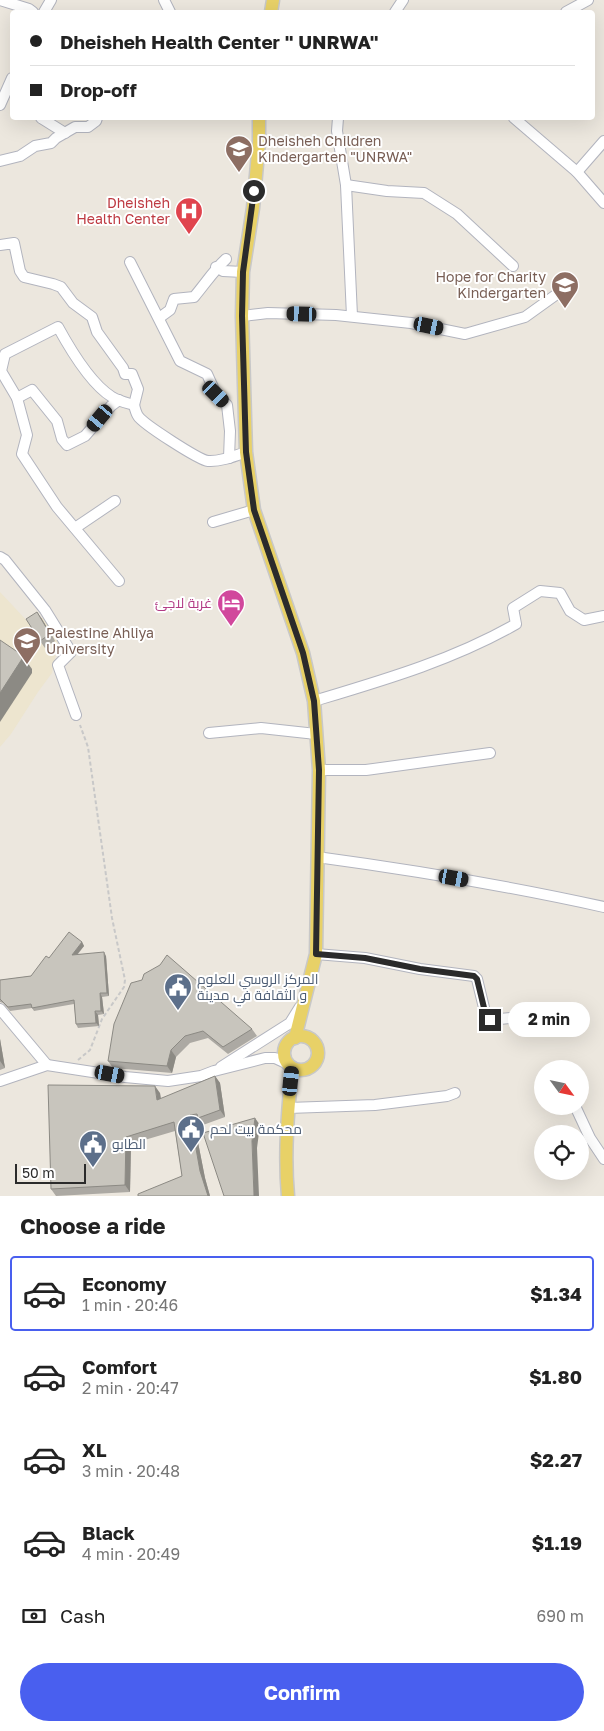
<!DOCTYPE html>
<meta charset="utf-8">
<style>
:root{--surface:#fff;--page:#f6f6f6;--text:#222;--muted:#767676;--line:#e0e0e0;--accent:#495fef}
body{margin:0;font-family:"Golos Text",Cairo,sans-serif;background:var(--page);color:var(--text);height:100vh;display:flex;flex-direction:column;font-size:19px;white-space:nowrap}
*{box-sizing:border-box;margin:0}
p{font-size:16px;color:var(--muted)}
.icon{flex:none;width:28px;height:28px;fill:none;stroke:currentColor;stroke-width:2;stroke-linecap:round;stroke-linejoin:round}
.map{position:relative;height:1196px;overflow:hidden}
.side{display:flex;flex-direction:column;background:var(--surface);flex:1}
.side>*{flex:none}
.top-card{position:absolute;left:10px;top:10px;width:585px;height:110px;border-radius:5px;box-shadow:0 5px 20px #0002;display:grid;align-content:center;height:110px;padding:0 20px;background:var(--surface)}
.needle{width:32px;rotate:123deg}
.controls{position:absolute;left:534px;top:1060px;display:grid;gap:10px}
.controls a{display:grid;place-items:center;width:55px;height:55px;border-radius:50%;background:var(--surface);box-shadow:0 5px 20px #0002;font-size:25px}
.scale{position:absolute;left:15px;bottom:12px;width:71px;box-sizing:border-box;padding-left:5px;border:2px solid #2b2b2b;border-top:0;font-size:14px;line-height:18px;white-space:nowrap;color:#2b2b2b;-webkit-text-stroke:4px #fff;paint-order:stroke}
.end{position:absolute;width:22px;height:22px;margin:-11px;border:6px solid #2b2b2b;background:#fff;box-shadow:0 0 0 2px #fff}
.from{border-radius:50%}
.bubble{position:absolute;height:35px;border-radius:18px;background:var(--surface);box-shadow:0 5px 20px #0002;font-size:16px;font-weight:700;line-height:35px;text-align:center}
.car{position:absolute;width:15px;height:30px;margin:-15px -8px;border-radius:6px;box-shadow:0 0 4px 1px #0007;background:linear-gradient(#222 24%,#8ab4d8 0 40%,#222 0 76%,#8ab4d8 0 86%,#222 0)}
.top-card b{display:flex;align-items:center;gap:18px;height:48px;font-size:19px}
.top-card b+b{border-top:1px solid var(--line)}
.top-card i{width:12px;height:12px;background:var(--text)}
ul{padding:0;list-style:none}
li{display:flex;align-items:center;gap:15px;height:75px;margin:0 10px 8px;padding:0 10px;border:2px solid transparent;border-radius:5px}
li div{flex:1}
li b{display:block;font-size:19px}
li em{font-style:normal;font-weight:700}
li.on{border-color:var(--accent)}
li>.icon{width:45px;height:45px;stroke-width:1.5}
h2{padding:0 20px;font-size:22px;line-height:60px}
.pay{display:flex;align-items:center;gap:12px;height:55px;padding:0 20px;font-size:19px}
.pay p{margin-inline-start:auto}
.primary-button{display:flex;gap:10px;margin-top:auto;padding:10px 20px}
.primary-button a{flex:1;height:58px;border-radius:30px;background:var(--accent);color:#fff;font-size:20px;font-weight:700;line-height:58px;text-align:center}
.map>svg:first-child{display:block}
.education{fill:#ede5cf}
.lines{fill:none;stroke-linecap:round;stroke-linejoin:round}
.minor-casing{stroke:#b2b4be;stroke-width:12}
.major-casing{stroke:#c8c8c8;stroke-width:15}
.path{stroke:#c8c8c8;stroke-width:2;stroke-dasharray:4 2.5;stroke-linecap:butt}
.minor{stroke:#fff;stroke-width:10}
.major{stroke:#e8d167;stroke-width:12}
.wall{fill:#aca9a3}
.shaded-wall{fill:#8c8a84}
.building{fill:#c8c5bd;stroke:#8c8a84}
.route{stroke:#2b2b2b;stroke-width:6}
.labels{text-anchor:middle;stroke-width:4;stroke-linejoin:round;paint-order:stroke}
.education-label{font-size:14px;fill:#785e54;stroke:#fff;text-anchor:start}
.health-label{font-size:14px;fill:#be3a42;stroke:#fff;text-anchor:end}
.hotel-label{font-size:14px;fill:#b23c85;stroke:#fff;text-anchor:end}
.service-label{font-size:14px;fill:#4e5e75;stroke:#fff;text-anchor:start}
</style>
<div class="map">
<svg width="604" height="1196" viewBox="0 0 604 1196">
<rect width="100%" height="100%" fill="#ece7de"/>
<!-- education -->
<path class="education" d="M0 592 29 623 44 617 59 639 52 673 38 692 11 734 0 747Z"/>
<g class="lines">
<!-- minor casing -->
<g class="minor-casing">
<g id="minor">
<path d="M0 0 29 9 33 12"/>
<path d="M164 0 170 12"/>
<path d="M44 12 51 0"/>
<path d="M395 12 403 0"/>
<path d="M566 12 588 0"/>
<path d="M0 105 12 78"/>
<path d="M41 118 65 133"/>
<path d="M338 118 337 131 346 185 352 316"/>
<path d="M514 118 577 172 604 203"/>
<path d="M0 161 20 156 35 146 51 143 56 138 75 127H88L96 121 97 118"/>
<path d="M577 172 604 141"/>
<path d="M346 185 387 191 424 193 457 214 513 266"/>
<path d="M0 245 14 243 20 271 24 277 53 284 61 287 73 303 92 317 97 332 123 368 125 374H132L138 389 134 405"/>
<path d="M130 262 180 361 207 374 216 394 227 405 230 431 229 458"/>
<path d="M216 267 223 271 243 272"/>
<path d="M242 316 268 313 336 315 411 323 465 334 525 317 564 289"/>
<path d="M159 318 170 310 174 299 194 297C205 284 214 270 226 259"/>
<path d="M17 398 32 390 57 421 62 439 67 445 85 436 111 406 119 400"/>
<path d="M213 522 254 510"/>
<path d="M75 528 115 501"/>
<path d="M0 557 5 560 45 610 71 652 58 665 76 715"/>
<path d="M119 581 57 507 22 454 27 435 17 398 1 371 5 354 58 327C70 349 91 384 112 397 118 401 127 403 134 405 135 409 136 413 138 416 143 424 199 460 208 461 220 462 235 456 246 452"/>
<path d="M314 701C384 680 453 660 516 624L513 608 540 591 560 593 570 611 584 620 604 616"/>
<path d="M209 733 261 728 316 734"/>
<path d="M319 770H366L490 753"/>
<path d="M317 857C413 870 509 886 604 907"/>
<path d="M316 954 365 958 420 969 474 976 477 979 486 1016 490 1020 531 1016"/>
<path d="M0 1009 47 1065"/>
<path d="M221 1067 290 1023 300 1007"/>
<path d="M0 1081 47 1065 125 1077 168 1081 201 1076 214 1071 265 1058H275L288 1064"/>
<path d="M288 1108 375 1105 447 1096 455 1093"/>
<path d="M576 1108 590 1138 604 1159"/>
</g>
</g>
<!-- major casing -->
<g class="major-casing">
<g id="major">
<path d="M271 12 273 0"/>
<path d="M259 118V142L253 208 243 272 242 316 246 452 254 510 303 653 314 701 319 770 316 954 295 1038"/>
<circle cx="301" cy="1053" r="17"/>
<path d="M288 1196C284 1153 288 1110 292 1068"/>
</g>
</g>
<!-- path -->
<path class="path" d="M78 1060 90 1050 102 1019 124 987 125 980 112 918 88 747 80 725"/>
<!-- minor -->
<use href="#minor" class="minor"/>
<!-- major -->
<use href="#major" class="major"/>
</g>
<!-- wall -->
<g class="wall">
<path d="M37 612 55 641 45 648 40 641Z"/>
<path d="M82 942 84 946 78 954 106 956 109 996 102 997 104 1014 98 1015 99 1026 78 1028 76 1024 74 1004 34 1011 32 1008 10 1011 3 1003 0 1002V980L31 976 49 958Z"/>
<path d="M131 983 252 1029 257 1036 228 1054 208 1038 190 1043 176 1057 172 1073 113 1068 108 1061Z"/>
<path d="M0 1039 5 1068 0 1070Z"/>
<path d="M215 1076 220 1083 225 1117 203 1125 200 1121 194 1122 205 1178 210 1196H138L182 1176 175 1131 131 1144 130 1192 56 1196 51 1189 160 1093 161 1099Z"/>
</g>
<!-- shaded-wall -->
<g class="shaded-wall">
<path d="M37 612 42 619 55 641 50 634Z"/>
<path d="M22 655 32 669V673L0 722V693Z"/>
<path d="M82 942 84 946 74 958 72 955Z"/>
<path d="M104 952 106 956 109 996 107 993Z"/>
<path d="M100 993 102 997 104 1014 101 1011Z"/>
<path d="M95 1011 98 1015 99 1026 96 1023Z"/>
<path d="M0 1039 5 1068 0 1061Z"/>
<path d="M171 1050 176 1057 172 1073 167 1066Z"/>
<path d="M215 1076 220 1083 225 1117 220 1110Z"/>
<path d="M155 1086 160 1093 162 1108 157 1100Z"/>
<path d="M190 1115 194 1122 205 1178 210 1196H208L200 1171Z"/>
<path d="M255 1118 260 1125 257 1148 259 1196H254L252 1141Z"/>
<path d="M126 1137 131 1144 130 1192 125 1185Z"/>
</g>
<!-- building -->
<g class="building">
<path d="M37 612 50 634 40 641 26 619Z"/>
<path d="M0 640 22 655V659L0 693Z"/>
<path d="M69 932 82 942 72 955 104 952 107 993H100L101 1011H95L96 1023 76 1024 74 1000 32 1008 31 1004 8 1007 0 999V980L31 976 46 956 49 958Z"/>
<path d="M167 955 252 1029 223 1047 203 1031 185 1036 171 1050 167 1066 108 1061 114 1024 131 983 142 980 144 974 160 965Z"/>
<path d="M215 1076 220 1110 198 1118 197 1114 190 1115 200 1171 208 1196H138V1194L182 1176 174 1122 126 1137 125 1185 51 1189 48 1085 155 1086 157 1100Z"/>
<path d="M255 1118 252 1141 254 1196H224L203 1133Z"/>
</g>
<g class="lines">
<!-- route -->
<path class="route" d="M254 191 243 272 242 316 246 452 254 510 303 653 314 701 319 770 316 954 365 958 420 969 474 976 477 979 486 1016 490 1020"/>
</g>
<!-- icons -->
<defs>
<g id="school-pin" transform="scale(1.4375)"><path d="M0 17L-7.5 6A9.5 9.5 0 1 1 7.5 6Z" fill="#8d6e63" stroke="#fff"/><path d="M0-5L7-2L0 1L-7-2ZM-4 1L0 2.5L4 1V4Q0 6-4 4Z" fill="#fff"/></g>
<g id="hospital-pin" transform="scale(1.4375)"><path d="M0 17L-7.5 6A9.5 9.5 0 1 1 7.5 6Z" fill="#e0444e" stroke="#fff"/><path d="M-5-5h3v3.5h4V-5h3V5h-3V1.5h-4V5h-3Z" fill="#fff"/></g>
<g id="hotel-pin" transform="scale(1.4375)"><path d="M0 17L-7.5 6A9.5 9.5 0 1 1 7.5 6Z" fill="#d1479c" stroke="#fff"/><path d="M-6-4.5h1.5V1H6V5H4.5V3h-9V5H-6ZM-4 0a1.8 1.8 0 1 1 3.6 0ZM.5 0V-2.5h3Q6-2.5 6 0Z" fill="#fff"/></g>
<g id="university-pin" transform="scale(1.4375)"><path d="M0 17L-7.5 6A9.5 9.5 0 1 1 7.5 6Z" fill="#8d6e63" stroke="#fff"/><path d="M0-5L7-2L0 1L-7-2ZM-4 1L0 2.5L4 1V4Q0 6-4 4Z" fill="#fff"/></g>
<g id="civic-pin" transform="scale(1.4375)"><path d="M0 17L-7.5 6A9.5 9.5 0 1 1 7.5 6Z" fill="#5c6f8a" stroke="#fff"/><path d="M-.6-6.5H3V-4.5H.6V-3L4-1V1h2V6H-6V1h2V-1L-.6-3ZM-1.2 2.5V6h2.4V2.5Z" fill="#fff"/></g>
</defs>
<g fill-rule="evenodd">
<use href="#school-pin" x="239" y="149"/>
<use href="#hospital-pin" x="189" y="211"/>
<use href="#school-pin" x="565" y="285"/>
<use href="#hotel-pin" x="231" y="603"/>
<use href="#university-pin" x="27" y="641"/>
<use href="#civic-pin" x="178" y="987"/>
<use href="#civic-pin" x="191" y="1129"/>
<use href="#civic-pin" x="93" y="1144"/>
</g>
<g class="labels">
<!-- education labels -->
<g class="education-label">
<text x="258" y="146">Dheisheh Children<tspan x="258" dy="16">Kindergarten "UNRWA"</tspan></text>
<text x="546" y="282" text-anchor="end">Hope for Charity<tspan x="546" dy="16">Kindergarten</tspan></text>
<text x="46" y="638">Palestine Ahliya<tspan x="46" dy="16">University</tspan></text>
</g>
<!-- health labels -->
<g class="health-label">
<text x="170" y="208">Dheisheh<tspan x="170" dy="16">Health Center</tspan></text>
</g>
<!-- hotel labels -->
<g class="hotel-label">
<text x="212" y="608">غربة لاجئ</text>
</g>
<!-- service labels -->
<g class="service-label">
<text x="197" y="984">المركز الروسي للعلوم<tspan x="197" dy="16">و الثقافة في مدينة</tspan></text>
<text x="210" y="1134">محكمة بيت لحم</text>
<text x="112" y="1149">الطابو</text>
</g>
</g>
</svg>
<div class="controls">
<a><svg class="needle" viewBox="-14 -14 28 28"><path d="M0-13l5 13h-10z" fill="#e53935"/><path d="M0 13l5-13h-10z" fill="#767676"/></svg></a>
<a><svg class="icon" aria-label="locate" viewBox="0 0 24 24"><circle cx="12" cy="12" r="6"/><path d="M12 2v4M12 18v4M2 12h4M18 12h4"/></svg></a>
</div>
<div class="scale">50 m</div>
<i class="end from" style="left:254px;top:191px"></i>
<i class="end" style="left:490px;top:1020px"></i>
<div class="bubble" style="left:508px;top:1002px;width:82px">2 min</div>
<i class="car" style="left:302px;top:314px;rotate:272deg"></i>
<i class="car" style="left:429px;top:326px;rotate:102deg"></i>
<i class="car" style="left:216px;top:394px;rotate:135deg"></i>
<i class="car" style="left:100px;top:418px;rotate:220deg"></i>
<i class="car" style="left:454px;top:878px;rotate:100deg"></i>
<i class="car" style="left:110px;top:1074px;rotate:101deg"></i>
<i class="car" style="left:291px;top:1081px;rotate:6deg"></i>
<div class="top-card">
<b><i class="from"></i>Dheisheh Health Center &quot; UNRWA&quot;</b>
<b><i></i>Drop-off</b>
</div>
</div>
<section class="side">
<h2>Choose a ride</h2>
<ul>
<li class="on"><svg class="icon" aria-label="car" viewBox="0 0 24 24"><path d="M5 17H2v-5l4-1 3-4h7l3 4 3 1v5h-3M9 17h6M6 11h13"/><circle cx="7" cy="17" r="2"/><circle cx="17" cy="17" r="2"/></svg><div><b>Economy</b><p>1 min · 20:46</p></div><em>$1.34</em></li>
<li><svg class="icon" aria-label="car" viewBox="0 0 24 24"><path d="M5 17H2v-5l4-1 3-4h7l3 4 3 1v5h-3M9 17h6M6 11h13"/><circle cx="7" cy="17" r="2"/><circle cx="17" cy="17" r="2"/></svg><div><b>Comfort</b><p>2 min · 20:47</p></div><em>$1.80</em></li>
<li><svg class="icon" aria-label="car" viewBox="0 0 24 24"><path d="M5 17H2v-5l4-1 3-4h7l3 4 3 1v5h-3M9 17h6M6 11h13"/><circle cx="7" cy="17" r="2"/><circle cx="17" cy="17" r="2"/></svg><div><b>XL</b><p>3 min · 20:48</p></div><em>$2.27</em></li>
<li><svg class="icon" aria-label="car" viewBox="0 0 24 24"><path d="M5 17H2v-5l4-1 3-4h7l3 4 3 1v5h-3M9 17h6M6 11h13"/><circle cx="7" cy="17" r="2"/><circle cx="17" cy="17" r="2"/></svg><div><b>Black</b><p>4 min · 20:49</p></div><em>$1.19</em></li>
</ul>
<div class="pay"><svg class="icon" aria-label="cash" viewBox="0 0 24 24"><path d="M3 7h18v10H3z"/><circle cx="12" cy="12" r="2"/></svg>Cash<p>690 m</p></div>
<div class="primary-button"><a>Confirm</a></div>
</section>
